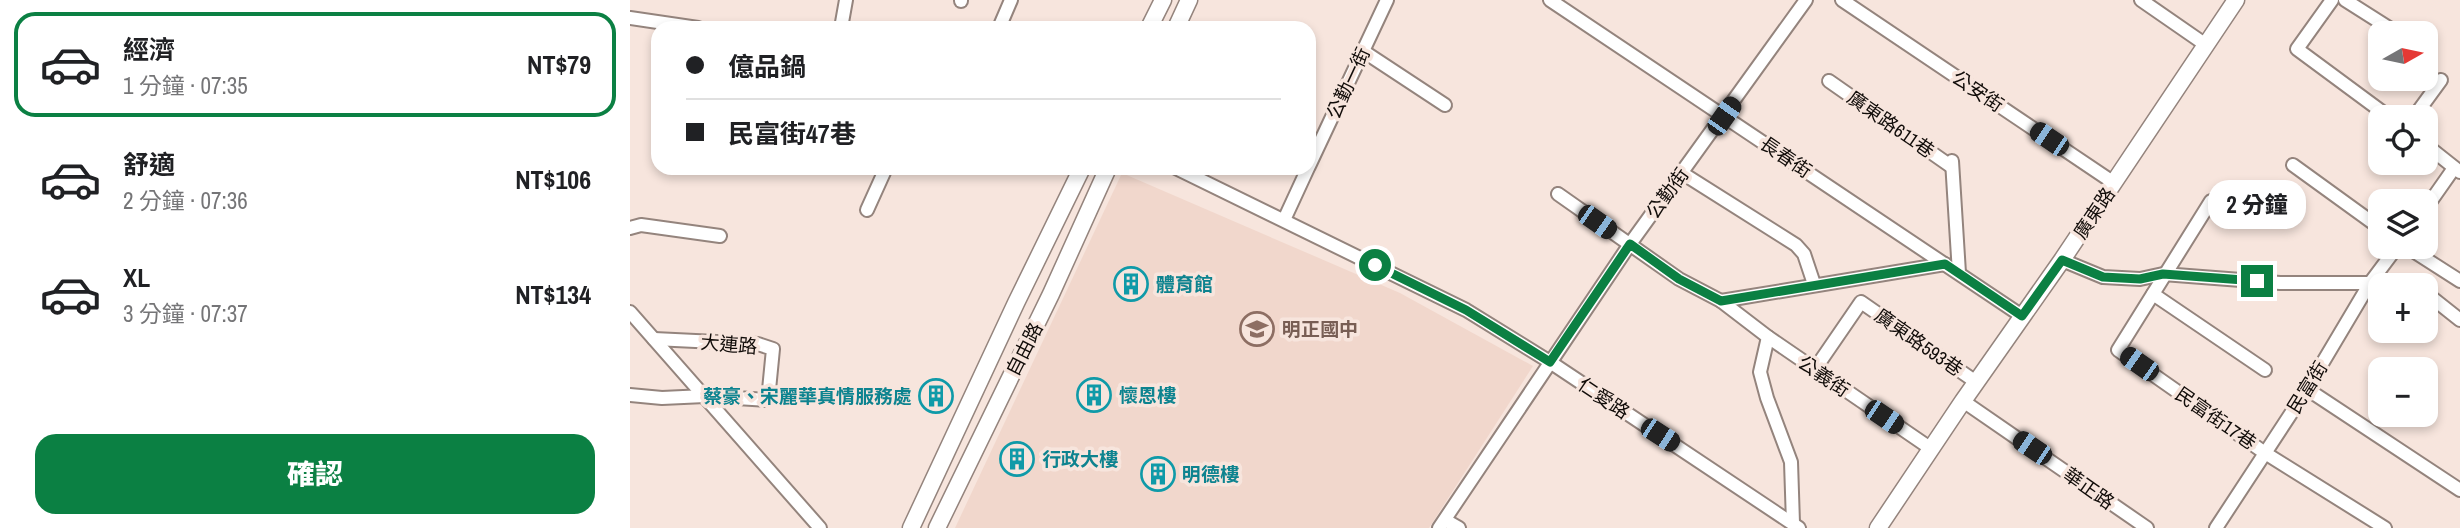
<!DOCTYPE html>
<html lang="zh-TW">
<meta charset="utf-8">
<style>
:root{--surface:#fff;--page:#f6f6f6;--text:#202124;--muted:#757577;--line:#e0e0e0;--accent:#0b8043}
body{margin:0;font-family:"Archivo Narrow","Noto Sans TC",sans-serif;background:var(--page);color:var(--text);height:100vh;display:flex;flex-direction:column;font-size:26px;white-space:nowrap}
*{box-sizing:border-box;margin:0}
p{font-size:23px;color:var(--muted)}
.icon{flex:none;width:38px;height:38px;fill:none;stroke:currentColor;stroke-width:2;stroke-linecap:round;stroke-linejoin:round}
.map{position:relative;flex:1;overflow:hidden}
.details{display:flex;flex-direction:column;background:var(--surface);width:630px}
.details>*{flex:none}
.guide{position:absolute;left:21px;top:21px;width:665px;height:154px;border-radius:21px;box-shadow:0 4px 10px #0003;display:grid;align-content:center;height:154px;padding:0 35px;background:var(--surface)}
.needle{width:46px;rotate:81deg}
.fabs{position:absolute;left:1738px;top:21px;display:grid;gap:14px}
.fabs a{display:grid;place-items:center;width:70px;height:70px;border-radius:14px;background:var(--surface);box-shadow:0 4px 10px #0003;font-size:35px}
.end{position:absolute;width:32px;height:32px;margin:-16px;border:9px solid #0b8043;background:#fff;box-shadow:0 0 0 4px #fff}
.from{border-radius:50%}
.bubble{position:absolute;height:49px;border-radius:21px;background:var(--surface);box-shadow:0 4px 10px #0003;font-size:23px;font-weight:800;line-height:49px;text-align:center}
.car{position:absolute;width:21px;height:42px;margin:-21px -10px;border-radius:9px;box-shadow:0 0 5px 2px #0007;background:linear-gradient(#222 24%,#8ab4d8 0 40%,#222 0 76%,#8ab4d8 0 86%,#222 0)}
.guide b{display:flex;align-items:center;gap:24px;height:66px;font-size:26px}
.guide b+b{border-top:2px solid var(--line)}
.guide i{width:18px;height:18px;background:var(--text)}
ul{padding:12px 0 0;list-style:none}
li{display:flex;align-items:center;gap:21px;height:105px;margin:0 14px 10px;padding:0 21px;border:4px solid transparent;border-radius:21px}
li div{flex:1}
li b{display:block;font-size:26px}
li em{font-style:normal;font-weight:800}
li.active{border-color:var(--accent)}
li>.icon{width:63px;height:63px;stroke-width:1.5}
.action{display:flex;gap:14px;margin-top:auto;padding:14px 35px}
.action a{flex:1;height:80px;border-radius:21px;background:var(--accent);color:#fff;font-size:28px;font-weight:800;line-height:80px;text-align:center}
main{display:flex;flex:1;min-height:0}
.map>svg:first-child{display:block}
.built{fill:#f1d7cc}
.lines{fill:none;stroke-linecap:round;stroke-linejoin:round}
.minor-casing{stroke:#94847d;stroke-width:16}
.tertiary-casing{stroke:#94847d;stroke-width:19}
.minor{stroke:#fff;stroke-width:12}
.tertiary{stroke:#fff;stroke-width:16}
.route{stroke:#0b8043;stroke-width:9}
.labels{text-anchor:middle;stroke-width:7;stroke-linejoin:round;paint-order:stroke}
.street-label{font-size:19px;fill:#110c09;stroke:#f7e5dd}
.culture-label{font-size:19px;font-weight:bold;fill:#0d838f;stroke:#f7e5dd;text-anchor:start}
.education-label{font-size:19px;font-weight:bold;fill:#785e54;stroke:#f7e5dd;text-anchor:start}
</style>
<main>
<section class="details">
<ul>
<li class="active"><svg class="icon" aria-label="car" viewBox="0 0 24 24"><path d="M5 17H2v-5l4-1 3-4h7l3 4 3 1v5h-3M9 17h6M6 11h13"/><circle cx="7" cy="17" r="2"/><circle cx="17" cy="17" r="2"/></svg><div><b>經濟</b><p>1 分鐘 · 07:35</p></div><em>NT$79</em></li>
<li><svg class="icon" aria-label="car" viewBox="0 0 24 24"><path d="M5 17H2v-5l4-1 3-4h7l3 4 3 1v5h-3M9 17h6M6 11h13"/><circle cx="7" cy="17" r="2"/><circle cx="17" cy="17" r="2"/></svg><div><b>舒適</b><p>2 分鐘 · 07:36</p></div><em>NT$106</em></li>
<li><svg class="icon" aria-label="car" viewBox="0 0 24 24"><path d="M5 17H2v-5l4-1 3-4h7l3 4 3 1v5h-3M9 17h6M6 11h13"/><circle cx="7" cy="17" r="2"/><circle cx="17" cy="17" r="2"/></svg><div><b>XL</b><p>3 分鐘 · 07:37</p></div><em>NT$134</em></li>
</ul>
<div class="action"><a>確認</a></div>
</section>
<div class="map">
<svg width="1830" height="528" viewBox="0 0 1830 528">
<rect width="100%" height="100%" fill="#f7e5dd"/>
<!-- built -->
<path class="built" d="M492 173 770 293 903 366 799 528H325Z"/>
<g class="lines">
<!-- minor casing -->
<g class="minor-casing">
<g id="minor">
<path d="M920 0 1392 316"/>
<path d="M1212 0 1484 183"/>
<path d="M1511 0 1576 45"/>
<path d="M1702 0 1667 49 1759 117"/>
<path d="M1715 0 1767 33"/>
<path d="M331 1V0"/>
<path d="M0 18 68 28"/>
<path d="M211 28 216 0"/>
<path d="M369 28 381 0"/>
<path d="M733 51 815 105"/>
<path d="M1199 81 1322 167"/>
<path d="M1784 117 1811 80"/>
<path d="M1796 145 1830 172"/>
<path d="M1322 161 1329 273"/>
<path d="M1663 165 1750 228"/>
<path d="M679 166 757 0"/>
<path d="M546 168 836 310 920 362 1169 528"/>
<path d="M1052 173 1166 245 1174 254 1184 284"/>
<path d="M928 194 1049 279 1091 301 1138 337 1300 448"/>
<path d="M1581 201 1488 350 1635 453 1755 528"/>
<path d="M1796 208 1824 168"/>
<path d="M237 210 256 168"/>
<path d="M654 220 678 168"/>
<path d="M0 228 11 225 90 236"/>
<path d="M1777 247 1830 281"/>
<path d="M1432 260 1473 277 1510 279 1533 274 1650 283H1740L1768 285"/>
<path d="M1796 293 1830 320"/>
<path d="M1523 294 1635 370"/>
<path d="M1091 301 1315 264"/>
<path d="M0 312 190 528"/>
<path d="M1138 337 1130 372 1137 398 1161 462 1163 523"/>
<path d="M1185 369 1231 302 1346 382"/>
<path d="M1677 389 1830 490"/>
<path d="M0 395 32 398 75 396 138 400 143 349 128 344 24 339"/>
<path d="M1333 401 1517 528"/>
<path d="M815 520 829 528"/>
<path d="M809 528 1000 244 1176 0"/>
<path d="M1586 528 1677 389 1740 283 1767 247"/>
</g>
</g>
<!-- tertiary casing -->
<g class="tertiary-casing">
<g id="tertiary">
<path d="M519 28 533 0"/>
<path d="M546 28 559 0"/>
<path d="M281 528 386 303 452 168"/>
<path d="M307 528 421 294 478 168"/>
<path d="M1248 528 1333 401 1432 260 1606 0"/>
</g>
</g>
<!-- minor -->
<use href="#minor" class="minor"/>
<!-- tertiary -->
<use href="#tertiary" class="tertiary"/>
</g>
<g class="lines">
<!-- route -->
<path class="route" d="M745 265 836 310 920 362 1000 244 1049 279 1091 301 1315 264 1392 316 1432 260 1473 277 1510 279 1533 274 1627 281"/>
</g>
<!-- icons -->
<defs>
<g id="building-ring" transform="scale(1.75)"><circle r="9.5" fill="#f7e5dd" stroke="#0f9aa8" stroke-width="1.5"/><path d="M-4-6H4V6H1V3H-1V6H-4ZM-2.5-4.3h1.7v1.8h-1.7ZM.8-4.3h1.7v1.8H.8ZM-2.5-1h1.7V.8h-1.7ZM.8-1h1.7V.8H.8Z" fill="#0f9aa8"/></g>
<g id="school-ring" transform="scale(1.75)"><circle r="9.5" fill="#f7e5dd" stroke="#8d6e63" stroke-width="1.5"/><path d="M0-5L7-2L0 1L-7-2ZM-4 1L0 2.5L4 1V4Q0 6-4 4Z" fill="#8d6e63"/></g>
</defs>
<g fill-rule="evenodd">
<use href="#building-ring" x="501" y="284"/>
<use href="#school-ring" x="627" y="329"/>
<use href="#building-ring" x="464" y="395"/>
<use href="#building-ring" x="306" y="396"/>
<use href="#building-ring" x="387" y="459"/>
<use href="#building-ring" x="528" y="474"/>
</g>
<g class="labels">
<!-- street labels -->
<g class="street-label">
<text transform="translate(718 83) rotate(-65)" y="7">公勤一街</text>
<text transform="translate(1348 91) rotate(34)" y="7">公安街</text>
<text transform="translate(1261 124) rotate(35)" y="7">廣東路611巷</text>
<text transform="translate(1156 157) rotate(34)" y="7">長春街</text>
<text transform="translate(1037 193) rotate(-54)" y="7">公勤街</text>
<text transform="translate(1464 213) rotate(-56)" y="7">廣東路</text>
<text transform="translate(1289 342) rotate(35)" y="7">廣東路593巷</text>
<text transform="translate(99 344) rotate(5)" y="7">大連路</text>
<text transform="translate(394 349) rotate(-63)" y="7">自由路</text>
<text transform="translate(1194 376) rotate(34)" y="7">公義街</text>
<text transform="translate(1677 387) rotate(-58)" y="7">民富街</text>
<text transform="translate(974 398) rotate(34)" y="7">仁愛路</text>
<text transform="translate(1586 418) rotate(35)" y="7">民富街17巷</text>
<text transform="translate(1459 488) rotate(35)" y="7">華正路</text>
</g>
<!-- culture labels -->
<g class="culture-label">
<text x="526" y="291">體育館</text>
<text x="489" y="402">懷恩樓</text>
<text x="282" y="403" text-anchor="end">蔡豪、宋麗華真情服務處</text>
<text x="412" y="466">行政大樓</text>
<text x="552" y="481">明德樓</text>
</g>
<!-- education labels -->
<g class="education-label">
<text x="652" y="336">明正國中</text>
</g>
</g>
</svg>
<div class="fabs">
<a><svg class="needle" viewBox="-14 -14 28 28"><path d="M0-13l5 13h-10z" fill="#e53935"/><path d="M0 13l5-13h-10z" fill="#757577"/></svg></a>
<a><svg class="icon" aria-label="locate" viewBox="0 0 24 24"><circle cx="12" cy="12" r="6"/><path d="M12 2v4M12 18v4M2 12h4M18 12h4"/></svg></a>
<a><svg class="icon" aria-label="layers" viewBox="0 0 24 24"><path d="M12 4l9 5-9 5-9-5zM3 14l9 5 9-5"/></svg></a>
<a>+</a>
<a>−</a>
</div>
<i class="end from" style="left:745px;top:265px"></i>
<i class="end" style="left:1627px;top:281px"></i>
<div class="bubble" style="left:1578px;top:180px;width:98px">2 分鐘</div>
<i class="car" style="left:1094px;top:116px;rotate:35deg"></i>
<i class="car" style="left:1419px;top:139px;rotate:304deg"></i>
<i class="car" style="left:967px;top:222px;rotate:125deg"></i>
<i class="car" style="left:1509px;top:364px;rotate:305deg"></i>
<i class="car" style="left:1254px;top:417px;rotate:124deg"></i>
<i class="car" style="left:1030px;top:435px;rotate:123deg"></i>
<i class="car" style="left:1402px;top:448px;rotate:304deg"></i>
<div class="guide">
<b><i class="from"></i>億品鍋</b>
<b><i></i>民富街47巷</b>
</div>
</div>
</main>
